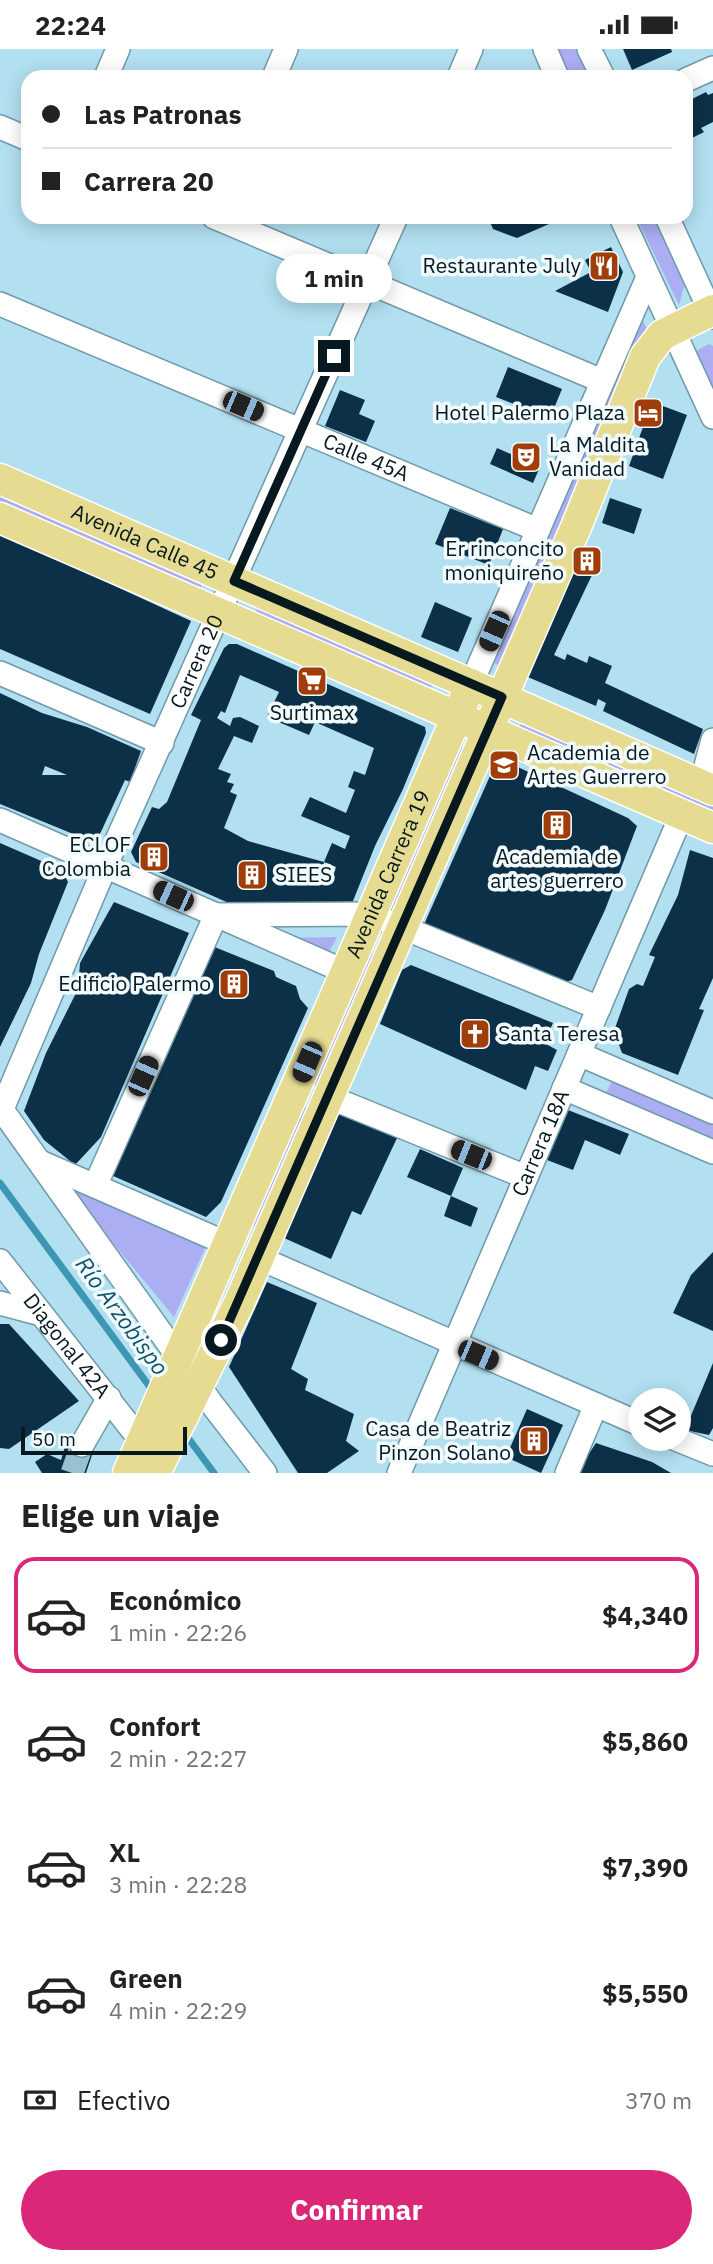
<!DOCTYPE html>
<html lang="es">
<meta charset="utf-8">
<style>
:root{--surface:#fff;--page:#f2f2f2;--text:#222;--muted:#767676;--line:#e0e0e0;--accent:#db2777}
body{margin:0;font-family:"IBM Plex Sans",sans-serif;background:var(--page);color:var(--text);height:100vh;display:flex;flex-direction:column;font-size:26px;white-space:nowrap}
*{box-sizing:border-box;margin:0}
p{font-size:23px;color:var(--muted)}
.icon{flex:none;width:38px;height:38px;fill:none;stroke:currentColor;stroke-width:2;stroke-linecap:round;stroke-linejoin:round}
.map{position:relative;height:1424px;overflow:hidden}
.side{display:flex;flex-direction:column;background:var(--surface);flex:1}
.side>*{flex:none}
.hud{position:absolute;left:21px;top:21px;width:672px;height:154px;border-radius:21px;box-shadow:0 4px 18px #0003;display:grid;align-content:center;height:154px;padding:0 21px;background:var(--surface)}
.controls{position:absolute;left:628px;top:1339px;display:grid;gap:14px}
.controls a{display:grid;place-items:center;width:63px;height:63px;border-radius:50%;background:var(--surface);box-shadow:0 4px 18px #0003;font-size:35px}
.scale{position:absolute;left:21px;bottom:18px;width:166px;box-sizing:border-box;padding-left:7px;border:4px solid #07181e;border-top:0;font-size:19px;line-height:24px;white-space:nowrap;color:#07181e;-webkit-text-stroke:5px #f1fafd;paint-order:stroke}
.end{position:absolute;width:32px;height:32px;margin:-16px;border:9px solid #07181e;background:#fff;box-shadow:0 0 0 4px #fff}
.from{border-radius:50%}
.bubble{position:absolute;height:49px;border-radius:24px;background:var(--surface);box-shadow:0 4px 18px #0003;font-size:23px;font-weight:700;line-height:49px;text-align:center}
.car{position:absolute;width:21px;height:42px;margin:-21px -10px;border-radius:9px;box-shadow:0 0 5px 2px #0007;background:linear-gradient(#222 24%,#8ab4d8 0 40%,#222 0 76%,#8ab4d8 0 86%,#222 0)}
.hud b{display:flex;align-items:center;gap:24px;height:66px;font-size:26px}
.hud b+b{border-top:2px solid var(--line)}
.hud i{width:18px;height:18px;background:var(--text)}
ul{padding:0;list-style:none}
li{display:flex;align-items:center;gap:21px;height:116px;margin:0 14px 10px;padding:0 7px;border:4px solid transparent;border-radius:21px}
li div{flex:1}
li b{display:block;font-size:26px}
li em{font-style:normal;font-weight:700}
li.selected{border-color:var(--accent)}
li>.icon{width:63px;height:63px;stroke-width:1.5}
h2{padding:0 21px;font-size:32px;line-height:84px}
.pay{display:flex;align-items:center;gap:18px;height:77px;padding:0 21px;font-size:26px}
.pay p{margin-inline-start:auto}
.action{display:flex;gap:14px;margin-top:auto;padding:14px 21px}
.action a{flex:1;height:80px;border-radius:42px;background:var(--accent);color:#fff;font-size:28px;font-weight:700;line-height:80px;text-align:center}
.status{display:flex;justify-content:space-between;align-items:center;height:49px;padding:0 35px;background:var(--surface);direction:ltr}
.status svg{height:19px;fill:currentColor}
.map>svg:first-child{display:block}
.green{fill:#abaef2}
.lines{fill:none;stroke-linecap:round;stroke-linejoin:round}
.stream{stroke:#3d97b3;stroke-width:7}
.building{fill:#0c3048;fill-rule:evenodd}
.minor-tunnel{stroke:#98c2d0;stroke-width:23;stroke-dasharray:23 11;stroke-linecap:butt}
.minor-casing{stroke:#6f9aaa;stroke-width:26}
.major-casing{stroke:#fff;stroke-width:33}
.minor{stroke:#fff;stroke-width:23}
.major{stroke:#e5dc92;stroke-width:30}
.route{stroke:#07181e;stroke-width:9}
.labels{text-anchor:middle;stroke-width:7;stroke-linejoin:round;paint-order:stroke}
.poi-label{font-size:21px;fill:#07181e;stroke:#f1fafd;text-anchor:end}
.street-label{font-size:21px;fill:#07181e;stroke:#f1fafd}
.water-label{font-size:23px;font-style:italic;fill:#0b5266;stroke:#f1fafd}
</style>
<div class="status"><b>22:24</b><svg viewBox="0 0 49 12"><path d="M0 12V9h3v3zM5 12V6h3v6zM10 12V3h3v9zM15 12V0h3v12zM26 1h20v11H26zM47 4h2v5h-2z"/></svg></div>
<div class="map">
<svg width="713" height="1424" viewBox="0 0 713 1424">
<rect width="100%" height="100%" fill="#b2e0f0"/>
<!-- green -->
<g class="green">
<path d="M556 0H578L591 28H569Z"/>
<path d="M636 168H654L685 234 679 256Z"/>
<path d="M640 267 650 285 499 617 493 613 492 609Z"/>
<path d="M709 295 713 297V346L695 307 698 301Z"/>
<path d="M0 442 204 530 199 543 0 458Z"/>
<path d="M259 555 435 630 429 643 254 568Z"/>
<path d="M524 668 713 750V769L517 684Z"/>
<path d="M456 695 467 700 395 860 388 857Z"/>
<path d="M337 888 327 907 287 889Z"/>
<path d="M365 902 379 908 322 1039 308 1033Z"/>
<path d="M613 1029 713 1071V1093L605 1047Z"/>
<path d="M299 1056 311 1061 260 1181 246 1175Z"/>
<path d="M66 1137 206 1197 174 1268Z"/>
</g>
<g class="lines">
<!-- stream -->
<g class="stream">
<path d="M0 1134 155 1345"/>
<path d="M183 1382 214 1424"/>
</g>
</g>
<!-- building -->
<g class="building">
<path d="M623 0H671L672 3 632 21Z"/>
<path d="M706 43 708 46 713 44V73L701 79 704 83 686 92V53Z"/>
<path d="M488 168H565L517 189 493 180Z"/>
<path d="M611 198 623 223 608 263 555 242 591 223 585 211Z"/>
<path d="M508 318 562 340 550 369 496 348Z"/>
<path d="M340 341 365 351 359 365 375 372 366 393 325 377Z"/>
<path d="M652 353 687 366 663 430 629 417Z"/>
<path d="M497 399 540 418 533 434 490 415Z"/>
<path d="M610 449 642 460 634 485 602 474Z"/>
<path d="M450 459 503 480 489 516 435 495Z"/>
<path d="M0 484 191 572 150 665 0 600Z"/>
<path d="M581 499 601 507 554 606 565 611 567 605 587 614 589 607 612 617 605 634 703 680 694 705 603 662 606 654 598 650 596 657 523 626Z"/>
<path d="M435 553 472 569 458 603 421 588Z"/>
<path d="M229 595H237L425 678 426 684 403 740 375 797 351 857 231 855 136 813 131 803 152 758 159 760 167 753 201 671 191 666 224 599ZM240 626 279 643 267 668 309 686 315 673 374 699 365 726 354 722 348 738 355 741 346 764 310 748 301 767 350 787 345 800 332 794 324 813 248 792 224 779 237 746 230 743 234 735 227 733 231 725 218 720 234 687 252 694 259 677 240 668 233 669 230 677 217 669 221 662 225 664ZM324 813 336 818 333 828 323 824Z"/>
<path d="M0 644 42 664 87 678 141 702 130 733 125 731 99 787 94 790 78 787 0 755ZM45 717 67 726H42Z"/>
<path d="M498 709 628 769 637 777 605 861 572 931 560 935 422 880Z"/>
<path d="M0 794 62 821 68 833 39 905 31 934 0 998Z"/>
<path d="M690 801 713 809V929L699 960 704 961 678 1026 622 1004 614 982 629 940 637 935 643 937 655 908 649 906 678 846Z"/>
<path d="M114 853 189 884 101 1088 75 1116 44 1091 24 1062 46 1004 78 940 80 914Z"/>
<path d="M212 897 274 922 276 928 296 937 300 950 308 959 221 1153 206 1168 111 1126Z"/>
<path d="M411 916 553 974 544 994 557 1001 548 1022 535 1017 526 1041 380 975 402 921Z"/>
<path d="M568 1061 629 1085 620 1106 585 1091 573 1121 547 1111Z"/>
<path d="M340 1062 397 1089 361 1166 352 1162 331 1210 284 1189Z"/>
<path d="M420 1100 463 1119 451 1147 407 1128Z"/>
<path d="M451 1147 478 1159 471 1178 444 1167Z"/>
<path d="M713 1203V1282L673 1264 691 1226Z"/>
<path d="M267 1233 317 1254 291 1320 308 1330 305 1341 354 1365 346 1392 359 1402 327 1424H298L229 1318Z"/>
<path d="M0 1275H9L79 1352 9 1400 0 1399Z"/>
<path d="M713 1314V1379L709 1386 685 1381Z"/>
<path d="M527 1360 563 1376 541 1424 506 1408Z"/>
<path d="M67 1391 94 1400 86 1424H42L35 1413 47 1405 61 1411Z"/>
<path d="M596 1394 652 1413 671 1424H576Z"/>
</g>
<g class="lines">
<!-- minor-tunnel -->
<path class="minor-tunnel" d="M72 1424 82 1396"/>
<!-- minor casing -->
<g class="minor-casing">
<g id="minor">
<path d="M545 0 557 28"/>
<path d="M589 0 603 28"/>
<path d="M106 28 118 0"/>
<path d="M274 28 286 0"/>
<path d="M459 28 471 0"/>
<path d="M686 31 713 19"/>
<path d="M0 78 28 90"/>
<path d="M214 168 602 332"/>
<path d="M621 168 713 368"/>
<path d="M667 168 713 268"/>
<path id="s1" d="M0 255 538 481"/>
<path d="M0 624 162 694"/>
<path d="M471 635 648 228"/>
<path d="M701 735 713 691"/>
<path d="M0 771 346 923"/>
<path d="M216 866 370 865 599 959"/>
<path d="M579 1005 713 1063"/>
<path d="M564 1039 713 1103"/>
<path d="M329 1048 526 1128"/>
<path d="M0 1058 211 1354 265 1424"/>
<path id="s2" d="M2 1060 105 818 396 168"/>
<path d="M40 1113 230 1196"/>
<path d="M95 1137 216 866"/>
<path d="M259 1209 640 1375"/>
<path id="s3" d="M0 1212 149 1402"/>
<path d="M0 1254 41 1265"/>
<path d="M676 1390 713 1405"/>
<path d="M82 1396 109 1349"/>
<path id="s4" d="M399 1424 682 765"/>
<path d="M567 1424 596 1356"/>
</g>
</g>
<!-- major casing -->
<g class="major-casing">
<g id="major">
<path id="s5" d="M0 430 713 741"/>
<path d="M0 469 713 779"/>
<path id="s6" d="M128 1424 471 635"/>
<path d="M155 1424 240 1252 576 478 645 308 662 286 713 261"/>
</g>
</g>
<!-- minor -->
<use href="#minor" class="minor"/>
<!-- major -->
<use href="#major" class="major"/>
</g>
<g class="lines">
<!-- route -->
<path class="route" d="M221 1291 502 648 234 532 334 307"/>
</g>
<!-- icons -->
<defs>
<g id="restaurant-square" transform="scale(1.575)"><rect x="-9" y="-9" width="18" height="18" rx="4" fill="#a13d09" stroke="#f1fafd"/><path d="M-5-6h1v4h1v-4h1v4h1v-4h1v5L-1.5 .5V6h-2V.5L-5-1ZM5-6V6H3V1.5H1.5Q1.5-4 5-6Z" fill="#fff"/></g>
<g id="hotel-square" transform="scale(1.575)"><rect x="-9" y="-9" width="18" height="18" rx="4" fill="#a13d09" stroke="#f1fafd"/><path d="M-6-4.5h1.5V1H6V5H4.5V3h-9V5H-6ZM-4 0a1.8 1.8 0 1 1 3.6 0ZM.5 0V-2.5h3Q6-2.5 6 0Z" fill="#fff"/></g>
<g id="theatre-square" transform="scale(1.575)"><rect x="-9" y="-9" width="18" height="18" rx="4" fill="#a13d09" stroke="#f1fafd"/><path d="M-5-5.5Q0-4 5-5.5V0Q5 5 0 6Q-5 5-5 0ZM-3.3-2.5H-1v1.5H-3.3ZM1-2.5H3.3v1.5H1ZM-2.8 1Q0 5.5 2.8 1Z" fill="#fff"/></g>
<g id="building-square" transform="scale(1.575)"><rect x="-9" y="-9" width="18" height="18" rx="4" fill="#a13d09" stroke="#f1fafd"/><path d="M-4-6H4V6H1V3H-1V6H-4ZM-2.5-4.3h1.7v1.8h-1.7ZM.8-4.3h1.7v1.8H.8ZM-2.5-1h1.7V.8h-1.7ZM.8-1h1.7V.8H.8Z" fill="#fff"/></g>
<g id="supermarket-square" transform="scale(1.575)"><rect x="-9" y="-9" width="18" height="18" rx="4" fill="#a13d09" stroke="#f1fafd"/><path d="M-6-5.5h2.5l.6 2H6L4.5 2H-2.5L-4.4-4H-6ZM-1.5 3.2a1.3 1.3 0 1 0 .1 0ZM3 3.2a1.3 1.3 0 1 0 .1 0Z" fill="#fff"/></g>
<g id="school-square" transform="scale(1.575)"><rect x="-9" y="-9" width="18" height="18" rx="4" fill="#a13d09" stroke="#f1fafd"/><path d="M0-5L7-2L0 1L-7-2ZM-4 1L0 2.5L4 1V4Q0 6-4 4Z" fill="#fff"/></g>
<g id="church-square" transform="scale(1.575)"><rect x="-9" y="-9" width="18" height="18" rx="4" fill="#a13d09" stroke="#f1fafd"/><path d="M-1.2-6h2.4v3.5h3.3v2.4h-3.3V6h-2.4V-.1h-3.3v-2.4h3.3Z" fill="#fff"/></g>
</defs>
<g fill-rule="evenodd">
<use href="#restaurant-square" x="604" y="217"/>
<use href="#hotel-square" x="648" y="364"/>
<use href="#theatre-square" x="526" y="408"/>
<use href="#building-square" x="587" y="512"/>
<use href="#supermarket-square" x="312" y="632"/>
<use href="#school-square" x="504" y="716"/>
<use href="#building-square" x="557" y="776"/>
<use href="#building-square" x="154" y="808"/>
<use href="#building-square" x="252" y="826"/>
<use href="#building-square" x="234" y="935"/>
<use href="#church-square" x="475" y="985"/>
<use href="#building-square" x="534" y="1392"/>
</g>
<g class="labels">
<!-- poi labels -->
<g class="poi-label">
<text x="581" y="224">Restaurante July</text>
<text x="625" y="371">Hotel Palermo Plaza</text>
<text x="549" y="403" text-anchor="start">La Maldita<tspan x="549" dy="24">Vanidad</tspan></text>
<text x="564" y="507">Er rinconcito<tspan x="564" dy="24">moniquireño</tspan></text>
<text x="312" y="671" text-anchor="middle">Surtimax</text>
<text x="527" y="711" text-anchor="start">Academia de<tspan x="527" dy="24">Artes Guerrero</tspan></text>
<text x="131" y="803">ECLOF<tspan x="131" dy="24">Colombia</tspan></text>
<text x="557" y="815" text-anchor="middle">Academia de<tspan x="557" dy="24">artes guerrero</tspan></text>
<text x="275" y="833" text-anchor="start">SIEES</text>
<text x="211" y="942">Edificio Palermo</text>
<text x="498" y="992" text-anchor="start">Santa Teresa</text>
<text x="511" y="1387">Casa de Beatriz<tspan x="511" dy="24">Pinzon Solano</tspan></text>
</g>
<!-- street labels -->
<g class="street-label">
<text dy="7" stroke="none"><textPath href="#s1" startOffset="397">Calle 45A</textPath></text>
<text dy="7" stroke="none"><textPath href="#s5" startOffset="158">Avenida Calle 45</textPath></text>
<text dy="7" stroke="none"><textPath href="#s2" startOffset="488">Carrera 20</textPath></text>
<text dy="7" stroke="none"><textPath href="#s6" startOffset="653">Avenida Carrera 19</textPath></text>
<text dy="7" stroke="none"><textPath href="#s4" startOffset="359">Carrera 18A</textPath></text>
<text dy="7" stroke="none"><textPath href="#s3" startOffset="108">Diagonal 42A</textPath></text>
</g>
<!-- water labels -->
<g class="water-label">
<text transform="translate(122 1267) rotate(54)" y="8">Río Arzobispo</text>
</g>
</g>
</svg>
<div class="controls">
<a><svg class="icon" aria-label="layers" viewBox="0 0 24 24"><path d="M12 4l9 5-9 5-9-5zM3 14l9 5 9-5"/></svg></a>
</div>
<div class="scale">50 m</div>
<i class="end from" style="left:221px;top:1291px"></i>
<i class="end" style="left:334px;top:307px"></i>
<div class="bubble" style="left:276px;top:205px;width:116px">1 min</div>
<i class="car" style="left:243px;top:357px;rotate:113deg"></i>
<i class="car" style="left:494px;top:582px;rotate:204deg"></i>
<i class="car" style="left:173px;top:847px;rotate:294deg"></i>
<i class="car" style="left:307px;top:1013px;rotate:203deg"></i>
<i class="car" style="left:143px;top:1027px;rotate:24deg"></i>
<i class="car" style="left:471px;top:1106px;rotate:292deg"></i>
<i class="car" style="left:478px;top:1306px;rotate:113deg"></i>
<div class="hud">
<b><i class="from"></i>Las Patronas</b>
<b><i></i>Carrera 20</b>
</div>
</div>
<section class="side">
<h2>Elige un viaje</h2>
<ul>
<li class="selected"><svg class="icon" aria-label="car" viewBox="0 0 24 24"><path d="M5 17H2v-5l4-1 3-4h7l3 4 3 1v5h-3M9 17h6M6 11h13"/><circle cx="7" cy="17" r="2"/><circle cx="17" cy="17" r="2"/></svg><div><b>Económico</b><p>1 min · 22:26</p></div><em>$4,340</em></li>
<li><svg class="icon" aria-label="car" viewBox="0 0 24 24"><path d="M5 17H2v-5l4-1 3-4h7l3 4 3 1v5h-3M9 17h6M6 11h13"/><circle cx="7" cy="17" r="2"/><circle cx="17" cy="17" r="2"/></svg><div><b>Confort</b><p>2 min · 22:27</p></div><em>$5,860</em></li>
<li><svg class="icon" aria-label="car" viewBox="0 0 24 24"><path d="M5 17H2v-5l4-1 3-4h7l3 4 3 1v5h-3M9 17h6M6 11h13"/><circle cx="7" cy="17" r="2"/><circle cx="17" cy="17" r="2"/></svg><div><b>XL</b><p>3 min · 22:28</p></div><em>$7,390</em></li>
<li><svg class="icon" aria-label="car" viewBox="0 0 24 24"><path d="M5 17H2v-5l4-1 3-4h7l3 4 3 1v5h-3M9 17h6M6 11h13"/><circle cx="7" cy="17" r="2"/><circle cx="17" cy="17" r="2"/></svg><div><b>Green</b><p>4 min · 22:29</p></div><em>$5,550</em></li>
</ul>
<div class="pay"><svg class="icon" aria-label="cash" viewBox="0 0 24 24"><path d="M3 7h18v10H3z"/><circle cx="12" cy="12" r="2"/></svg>Efectivo<p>370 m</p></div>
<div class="action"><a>Confirmar</a></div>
</section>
